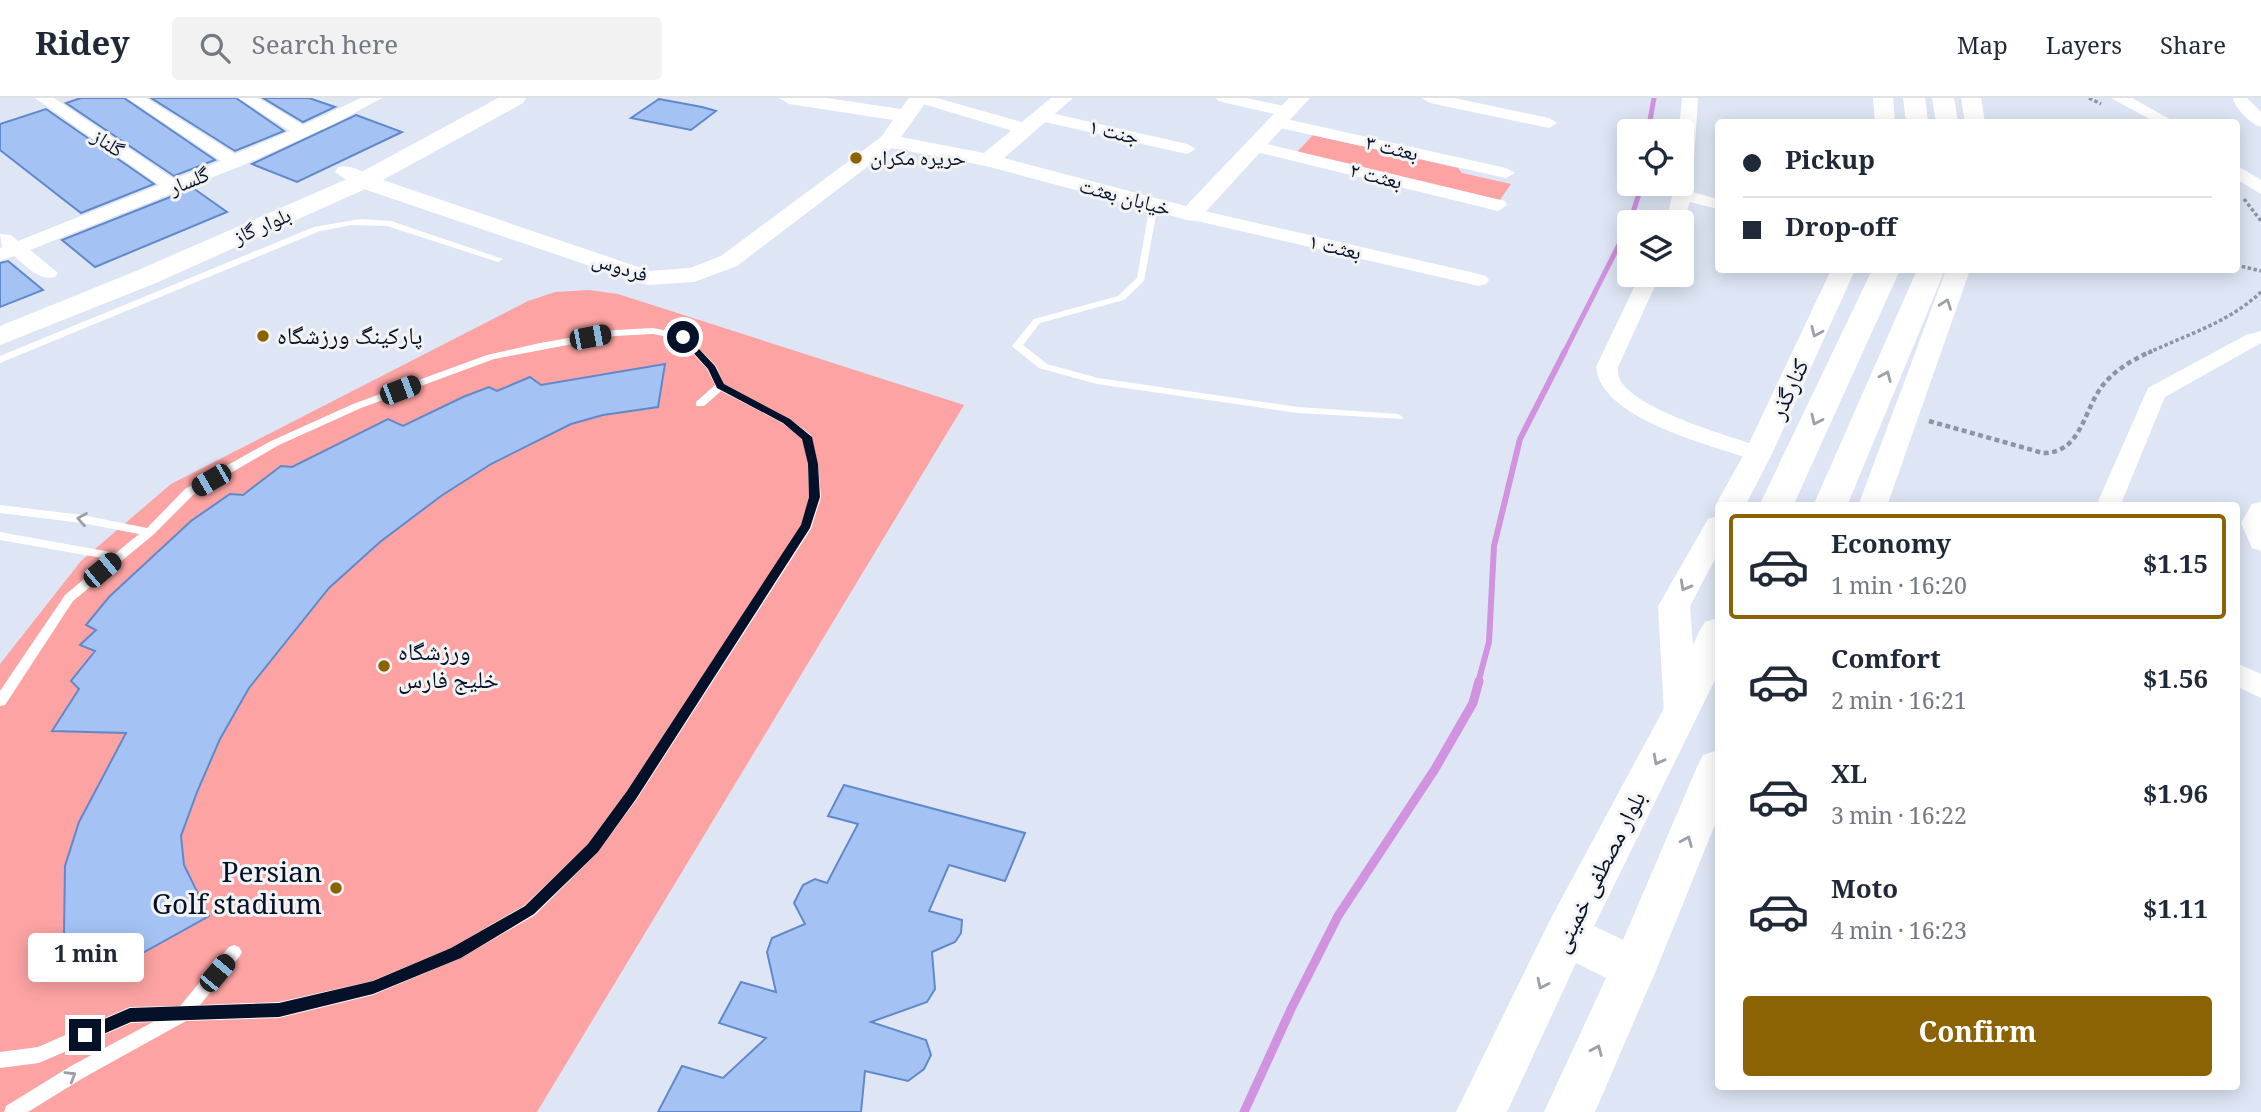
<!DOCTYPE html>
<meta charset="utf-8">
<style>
:root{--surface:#fff;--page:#f2f2f3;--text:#1f2937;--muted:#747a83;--line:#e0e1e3;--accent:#8c6304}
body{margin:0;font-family:Georgia,"Noto Naskh Arabic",serif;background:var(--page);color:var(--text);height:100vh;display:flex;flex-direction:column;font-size:26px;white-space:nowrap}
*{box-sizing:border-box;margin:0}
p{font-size:23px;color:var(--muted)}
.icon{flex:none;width:38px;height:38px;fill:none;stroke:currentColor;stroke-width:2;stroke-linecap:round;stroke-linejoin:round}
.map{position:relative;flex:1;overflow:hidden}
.panel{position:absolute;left:1715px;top:404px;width:525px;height:588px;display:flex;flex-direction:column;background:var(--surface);border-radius:7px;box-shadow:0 4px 18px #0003}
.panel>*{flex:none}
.hud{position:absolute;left:1715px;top:21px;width:525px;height:154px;border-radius:7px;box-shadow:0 4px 18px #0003;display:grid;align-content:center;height:154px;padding:0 28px;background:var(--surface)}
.controls{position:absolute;left:1617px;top:21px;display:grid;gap:14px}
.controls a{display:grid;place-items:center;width:77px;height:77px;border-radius:7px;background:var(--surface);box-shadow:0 4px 18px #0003;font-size:35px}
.end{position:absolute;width:32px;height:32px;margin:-16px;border:9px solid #041129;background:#fff;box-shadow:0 0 0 4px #fff}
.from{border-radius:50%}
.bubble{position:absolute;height:49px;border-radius:7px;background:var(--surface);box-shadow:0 4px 18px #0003;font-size:23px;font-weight:700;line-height:49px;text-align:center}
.car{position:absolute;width:21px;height:42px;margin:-21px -10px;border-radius:9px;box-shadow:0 0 5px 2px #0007;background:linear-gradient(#222 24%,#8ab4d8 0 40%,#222 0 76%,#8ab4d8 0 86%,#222 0)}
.hud b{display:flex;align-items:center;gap:24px;height:66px;font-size:26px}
.hud b+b{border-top:2px solid var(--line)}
.hud i{width:18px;height:18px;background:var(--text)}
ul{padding:12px 0 0;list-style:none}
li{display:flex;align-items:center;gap:21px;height:105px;margin:0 14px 10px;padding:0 14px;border:4px solid transparent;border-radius:7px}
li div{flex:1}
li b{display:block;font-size:26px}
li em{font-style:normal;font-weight:700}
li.selected{border-color:var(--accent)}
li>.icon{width:63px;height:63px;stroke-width:1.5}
.action{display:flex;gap:14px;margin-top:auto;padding:14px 28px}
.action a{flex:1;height:80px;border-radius:7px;background:var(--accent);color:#fff;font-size:28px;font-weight:700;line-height:80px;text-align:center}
header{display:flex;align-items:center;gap:42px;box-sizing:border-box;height:98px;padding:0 35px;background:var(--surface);border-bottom:2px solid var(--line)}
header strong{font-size:33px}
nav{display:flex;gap:38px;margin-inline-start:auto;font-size:24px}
.search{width:490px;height:63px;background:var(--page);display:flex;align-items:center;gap:18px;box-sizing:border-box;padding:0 24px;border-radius:7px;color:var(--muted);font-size:26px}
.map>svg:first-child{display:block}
.green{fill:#fda3a3}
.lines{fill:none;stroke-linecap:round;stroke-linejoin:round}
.stream-far2{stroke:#d192e0;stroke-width:5}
.stream-far1{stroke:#d192e0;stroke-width:6}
.stream{stroke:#d192e0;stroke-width:9}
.building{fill:#a4c3f4;stroke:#6189ca;stroke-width:2}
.path-far1{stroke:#8b95a7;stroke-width:3.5;stroke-dasharray:3.5 2.5;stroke-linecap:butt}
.path{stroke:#8b95a7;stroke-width:4.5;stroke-dasharray:5 3.5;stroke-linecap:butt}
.service{fill:#fff;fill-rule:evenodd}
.minor{fill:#fff;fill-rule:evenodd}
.tertiary{fill:#fff;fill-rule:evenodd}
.secondary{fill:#fff;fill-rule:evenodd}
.oneway{stroke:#9ba0a9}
.route{fill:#041129}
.poi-dot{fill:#8c6304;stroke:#f3f3f3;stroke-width:2.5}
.labels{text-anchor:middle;stroke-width:6;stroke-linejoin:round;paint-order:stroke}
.far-street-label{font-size:21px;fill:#041129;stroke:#f3f3f3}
.far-poi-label{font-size:21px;fill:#041129;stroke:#f3f3f3;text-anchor:start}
.poi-label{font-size:24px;fill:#041129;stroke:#f3f3f3;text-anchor:start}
.street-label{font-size:24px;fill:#041129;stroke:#f3f3f3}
.near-poi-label{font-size:28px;fill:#041129;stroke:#f3f3f3;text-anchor:end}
</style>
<header>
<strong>Ridey</strong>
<div class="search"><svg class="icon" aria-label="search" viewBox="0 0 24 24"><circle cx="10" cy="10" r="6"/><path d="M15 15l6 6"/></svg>Search here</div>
<nav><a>Map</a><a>Layers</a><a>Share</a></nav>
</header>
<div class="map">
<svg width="2261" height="1014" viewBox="0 0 2261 1014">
<rect width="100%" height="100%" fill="#dee6f5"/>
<!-- green -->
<g class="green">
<path d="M1313 37 1458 70 1462 75 1511 86 1499 103 1296 55Z"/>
<path d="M589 192 618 196 964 307 537 1014H0V566L81 463 171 386 528 203 555 194Z"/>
</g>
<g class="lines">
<!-- stream-far2 -->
<g class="stream-far2">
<path d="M1648 33 1654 0"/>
<path d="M1630 124 1642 86"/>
<path d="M1564 255 1629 127"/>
</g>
<!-- stream-far1 -->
<path class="stream-far1" d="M1478 585 1489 544 1494 448 1520 341 1565 253"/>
<!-- stream -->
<path class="stream" d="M1244 1014 1292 909 1338 818 1435 671 1473 605 1479 583"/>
</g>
<!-- building -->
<g class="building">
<path d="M81 0H124L215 62 174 78 66 5Z"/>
<path d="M151 0H236L284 33 235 53Z"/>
<path d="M263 0H309L335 9 303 24Z"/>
<path d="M659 1 702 9 716 13 691 32 631 20Z"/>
<path d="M46 11 154 86 81 115 0 52V26Z"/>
<path d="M356 17 402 34 297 84 252 66Z"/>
<path d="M193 90 227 114 95 169 62 142Z"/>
<path d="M8 163 43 192 0 209V165Z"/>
<path d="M665 266 658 309 603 317 571 326 491 366 441 398 380 444 329 490 249 590 220 641 197 694 181 738 184 767 209 818 94 882 64 834 65 768 79 724 126 635 52 633 79 591 71 583 95 553 80 547 96 532 86 527 109 499 191 423 230 396 243 397 281 368 292 369 388 321 403 328 463 299 489 289 497 293 530 279 541 287Z"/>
<path d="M844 687 1025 735 1005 783 949 767 929 813 962 822 961 835 955 844 932 854 935 891 927 904 871 924 926 942 931 957 924 971 908 983 865 973 861 1014H658L682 968 723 980 766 940 719 925 741 884 776 894 767 854 772 840 805 826 794 805 803 787 815 781 827 785 858 726 828 718Z"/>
</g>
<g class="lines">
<!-- path-far1 -->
<g class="path-far1">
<path d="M2089 0 2101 6"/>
<path d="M2244 101 2261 123"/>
<path d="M2236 167 2261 173"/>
<path d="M2148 255C2188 236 2228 225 2261 194"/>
</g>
<!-- path -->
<path class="path" d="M1929 323 2043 355C2082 355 2083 312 2103 287 2116 271 2134 261 2152 253"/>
<!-- service -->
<g class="service">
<path d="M1154 103 1158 106 1144 183 1124 202 1040 225 1023 247 1047 266 1098 280 1298 309 1398 316 1403 319 1402 321 1298 315 1097 286 1039 270 1014 250 1012 248 1034 221 1118 198 1137 180 1150 106Z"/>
<path d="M361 121 391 123 503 161 498 164 495 163 387 128 352 127 320 133 0 265V258L314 129Z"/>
<path d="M653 230 686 237 716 268 724 286 790 321 811 337 818 366 821 399 811 431 637 701 598 754 535 817 461 860 373 897 279 920 186 923 83 980 28 1014H4L6 1008 71 968 153 924 131 925 39 965 0 970V954L38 949 130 909 180 908 229 849 234 847 239 849 242 854 239 859 200 907 279 904 372 883 451 850 525 807 588 746 627 693 801 428 809 399 808 366 802 340 782 325 721 293 704 308H696V304L715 287 707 271 680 241 653 236 615 238 494 261 361 310 279 347 193 397 153 437 73 503 5 607 0 608V593L65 497 108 461 0 442V434L116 455 139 436 82 425 0 415V407L82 417 147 430 185 391 271 343 353 306 487 257 540 245 615 232Z"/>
</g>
<!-- minor -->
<g class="minor">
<path d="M35 0H54L174 81 221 63 127 0H146L235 56 290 33 238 0H258L303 27 361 0H382L334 26 241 68 30 152 58 175 55 179C39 183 26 168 14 158L0 163V150L2 149 0 136 11 137 18 143 159 87Z"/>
<path d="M911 0H937L1032 27 1034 31 1026 36 1020 35 913 3Z"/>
<path d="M1216 0H1246L1293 10 1295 14 1287 19 1218 3Z"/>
<path d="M1422 0H1454L1549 20 1557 25 1549 30 1430 5Z"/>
<path d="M1682 0H1698L1692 94 1718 101V111L1690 104 1682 128V124H1666L1675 86H1682V33H1679Z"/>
<path d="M2111 0H2132L2175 24H2155Z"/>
<path d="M2233 0H2247L2261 14V29C2250 26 2234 9 2233 0Z"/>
<path d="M1042 13 1187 46 1196 51 1187 56 1036 22 1034 18 1036 14Z"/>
<path d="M1277 19 1506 70 1515 75 1506 80 1271 28 1269 24Z"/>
<path d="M1254 43 1505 103 1507 107 1498 113 1248 52 1245 48Z"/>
<path d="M2236 67 2261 82V96L2236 81Z"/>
<path d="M1191 110 1479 176 1486 178 1489 182 1486 186 1479 188 1184 120 1182 116 1184 112Z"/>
<path d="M1640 177H1660L1618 269C1618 275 1618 280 1622 285 1646 316 1729 337 1766 351L1770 356 1766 361 1758 364 1750 361C1708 346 1601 321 1596 269Z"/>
<path d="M2261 233V245L2165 299 2120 408H2096L2148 290 2246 237Z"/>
<path d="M2261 404V453L2252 450 2241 425 2252 406Z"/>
<path d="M2236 565 2261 576V600L2236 588Z"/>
</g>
<!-- tertiary -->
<g class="tertiary">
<path d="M779 0H827L901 11 909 0H929L901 39 984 55 1051 0H1073L1004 60 1186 108 1289 0H1310L1199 121 1191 123 986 68 892 50 737 168 694 184 648 187 640 185 355 88 335 74 338 69C351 66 360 73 371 78L650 173 690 170 721 158 881 39 893 22 789 6Z"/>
<path d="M1873 0H1893L1895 24H1875Z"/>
<path d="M1961 0H1981L1985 24H1965Z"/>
<path d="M1831 172H1855L1772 356 1745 408H1718V413L1715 408 1744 356Z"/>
<path d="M1946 172H1970L1887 408H1858Z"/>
<path d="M1718 418V455L1690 508 1698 616 1693 626 1681 629 1669 626 1664 616 1658 508 1708 421Z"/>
</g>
<!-- secondary -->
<g class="secondary">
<path d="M498 0H526L523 5 372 88 156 185 0 247V228L136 173 354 78Z"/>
<path d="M1903 0H1925L1928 24H1906Z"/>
<path d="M1932 0H1954L1958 24H1936Z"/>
<path d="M1872 172H1900L1793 408H1759Z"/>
<path d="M1917 172H1945L1847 408H1813Z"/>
<path d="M1718 520V576L1594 828 1623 842 1697 669 1703 657 1718 652V719L1657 870 1595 1014H1544L1606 880 1576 865 1507 1014H1456L1550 822 1662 614 1699 534 1705 524Z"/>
</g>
</g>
<!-- one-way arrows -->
<defs><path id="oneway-chevron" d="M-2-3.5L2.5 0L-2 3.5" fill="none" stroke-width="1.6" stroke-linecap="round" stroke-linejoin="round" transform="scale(1.75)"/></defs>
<g class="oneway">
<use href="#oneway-chevron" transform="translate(1946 206) rotate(-70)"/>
<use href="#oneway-chevron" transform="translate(1816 234) rotate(114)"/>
<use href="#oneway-chevron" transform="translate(1886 278) rotate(-67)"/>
<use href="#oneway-chevron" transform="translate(1816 322) rotate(115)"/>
<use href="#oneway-chevron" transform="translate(82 421) rotate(-170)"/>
<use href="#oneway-chevron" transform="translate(1685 488) rotate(119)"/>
<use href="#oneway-chevron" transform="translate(1658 662) rotate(118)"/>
<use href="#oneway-chevron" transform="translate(1687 743) rotate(-67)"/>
<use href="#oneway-chevron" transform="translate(1542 886) rotate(116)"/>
<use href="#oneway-chevron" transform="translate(1597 952) rotate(-66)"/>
<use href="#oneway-chevron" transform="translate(71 978) rotate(-31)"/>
</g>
<!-- route -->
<path class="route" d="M680 237H686L715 268 724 286 790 321 812 339 818 366 820 399 810 430 636 701 598 754 534 816 461 860 373 896 279 919 131 924 85 944 79 942 77 937 79 932 130 910 279 905 373 883 451 850 525 808 588 746 627 693 801 427 809 399 808 366 802 341 783 325 717 290 708 271 680 240Z"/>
<!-- markers -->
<g class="poi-dot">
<circle cx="856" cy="60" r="7"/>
<circle cx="263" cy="238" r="7"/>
<circle cx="384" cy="568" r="7"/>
<circle cx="336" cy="790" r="7"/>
</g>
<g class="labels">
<!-- far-street labels -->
<g class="far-street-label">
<text transform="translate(1114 34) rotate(13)" y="7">جنت ۱</text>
<text transform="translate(108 45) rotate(34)" y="7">گلناز</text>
<text transform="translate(1392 50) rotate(13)" y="7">بعثت ۳</text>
<text transform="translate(1376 78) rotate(14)" y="7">بعثت ۲</text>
<text transform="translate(189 83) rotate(-22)" y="7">گلسار</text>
<text transform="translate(1125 99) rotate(15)" y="7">خیابان بعثت</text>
<text transform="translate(262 128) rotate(-24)" y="7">بلوار گاز</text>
<text transform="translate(1335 149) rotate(13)" y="7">بعثت ۱</text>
<text transform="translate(620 169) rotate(17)" y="7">فردوس</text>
</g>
<!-- far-poi labels -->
<g class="far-poi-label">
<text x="870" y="67">حریره مکران</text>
</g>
<!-- poi labels -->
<g class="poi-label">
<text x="277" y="246">پارکینگ ورزشگاه</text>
<text x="398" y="562">ورزشگاه<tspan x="398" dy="28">خلیج فارس</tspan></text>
</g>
<!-- street labels -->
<g class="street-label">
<text transform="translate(1789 291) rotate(-65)" y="8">کنارگذر</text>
<text transform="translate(1599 774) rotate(-63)" y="8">بلوار مصطفی خمینی</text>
</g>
<!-- near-poi labels -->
<g class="near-poi-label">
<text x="322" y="784">Persian<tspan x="322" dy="32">Golf stadium</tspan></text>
</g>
</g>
</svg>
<div class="controls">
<a><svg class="icon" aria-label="locate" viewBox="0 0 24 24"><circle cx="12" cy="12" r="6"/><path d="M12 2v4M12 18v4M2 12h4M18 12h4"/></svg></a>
<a><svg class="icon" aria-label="layers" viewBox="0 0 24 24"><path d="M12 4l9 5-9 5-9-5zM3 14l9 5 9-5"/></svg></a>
</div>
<i class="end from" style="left:683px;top:239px"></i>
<i class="end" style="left:85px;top:937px"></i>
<div class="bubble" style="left:28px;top:835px;width:116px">1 min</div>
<i class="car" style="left:590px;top:239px;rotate:79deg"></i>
<i class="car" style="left:400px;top:292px;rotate:69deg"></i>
<i class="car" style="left:211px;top:382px;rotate:240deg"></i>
<i class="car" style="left:102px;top:472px;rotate:50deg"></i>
<i class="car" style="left:217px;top:875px;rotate:40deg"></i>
<div class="hud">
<b><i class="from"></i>Pickup</b>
<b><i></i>Drop-off</b>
</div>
<section class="panel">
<ul>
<li class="selected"><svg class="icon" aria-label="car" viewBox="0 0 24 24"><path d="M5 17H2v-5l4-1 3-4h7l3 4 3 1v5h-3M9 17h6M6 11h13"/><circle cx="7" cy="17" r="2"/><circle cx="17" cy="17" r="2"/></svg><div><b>Economy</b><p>1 min · 16:20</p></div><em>$1.15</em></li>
<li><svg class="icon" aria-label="car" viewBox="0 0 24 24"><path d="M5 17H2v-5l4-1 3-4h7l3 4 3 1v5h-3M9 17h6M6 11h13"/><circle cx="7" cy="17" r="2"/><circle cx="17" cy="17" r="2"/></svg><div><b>Comfort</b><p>2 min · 16:21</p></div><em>$1.56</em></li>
<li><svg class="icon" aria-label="car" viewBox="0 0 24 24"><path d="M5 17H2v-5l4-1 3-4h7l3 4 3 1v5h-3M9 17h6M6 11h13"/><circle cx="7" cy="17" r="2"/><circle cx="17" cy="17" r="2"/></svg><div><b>XL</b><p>3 min · 16:22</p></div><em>$1.96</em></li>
<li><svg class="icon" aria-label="car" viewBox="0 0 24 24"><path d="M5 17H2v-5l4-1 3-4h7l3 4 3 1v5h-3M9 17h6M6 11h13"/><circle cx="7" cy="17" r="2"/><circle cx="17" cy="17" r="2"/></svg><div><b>Moto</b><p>4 min · 16:23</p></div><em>$1.11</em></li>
</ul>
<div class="action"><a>Confirm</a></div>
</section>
</div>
